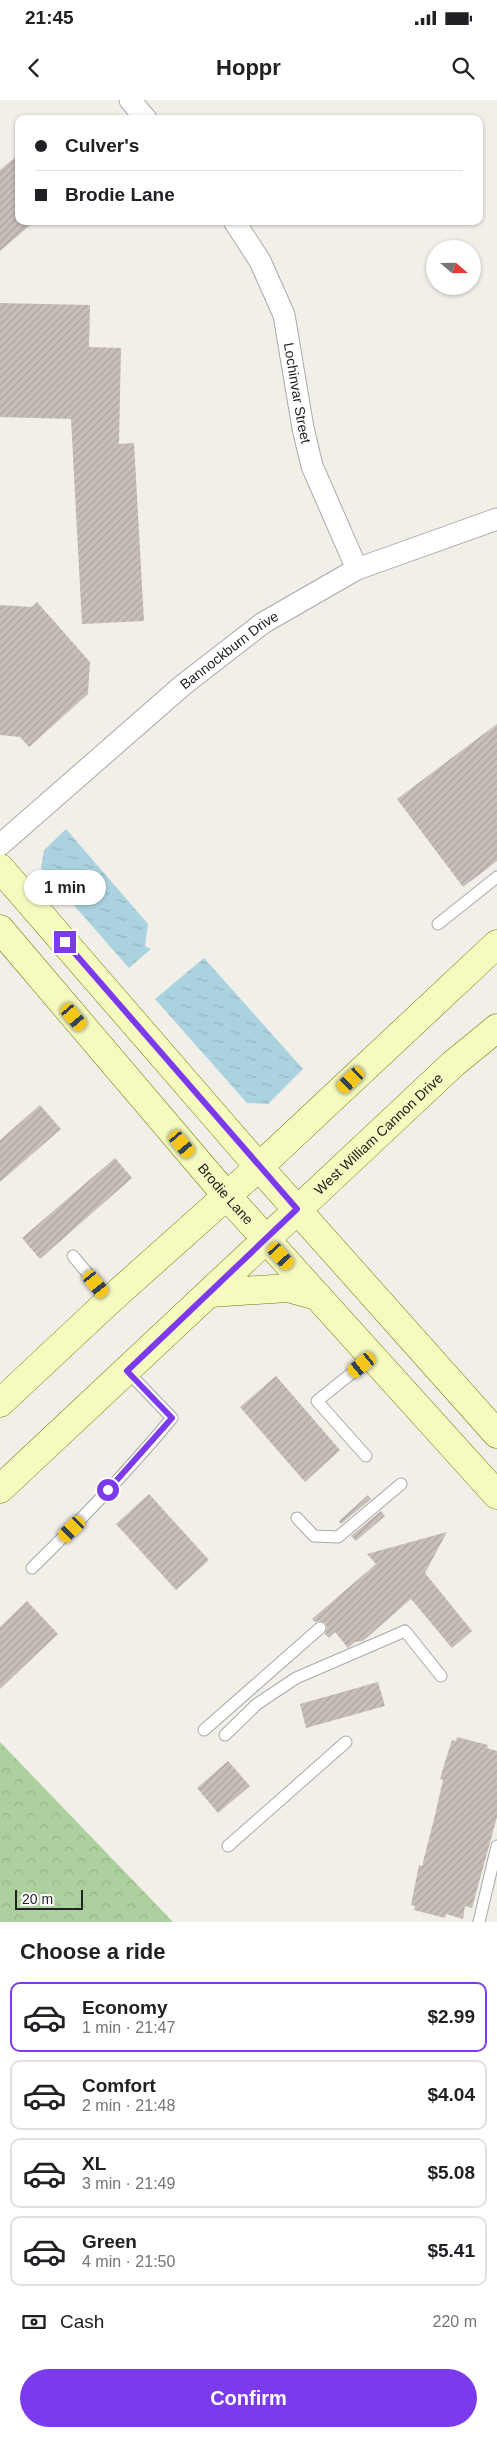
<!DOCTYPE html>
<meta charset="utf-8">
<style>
:root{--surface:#fff;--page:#f2f2f2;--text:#202124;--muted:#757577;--line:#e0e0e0;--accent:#7c3aed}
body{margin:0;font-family:Arial,sans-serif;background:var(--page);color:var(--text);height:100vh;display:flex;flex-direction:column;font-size:19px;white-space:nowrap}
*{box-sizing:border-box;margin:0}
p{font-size:16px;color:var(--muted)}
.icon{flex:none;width:28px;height:28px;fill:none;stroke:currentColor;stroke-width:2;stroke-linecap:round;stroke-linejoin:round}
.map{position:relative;height:1822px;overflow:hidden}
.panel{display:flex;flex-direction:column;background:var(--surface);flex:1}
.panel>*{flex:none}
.banner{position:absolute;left:15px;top:15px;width:468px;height:110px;border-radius:10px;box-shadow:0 1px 4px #0004;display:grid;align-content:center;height:110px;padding:0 20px;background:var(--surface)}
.needle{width:32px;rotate:110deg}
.fabs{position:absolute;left:426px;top:140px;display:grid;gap:10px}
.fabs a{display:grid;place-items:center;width:55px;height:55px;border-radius:50%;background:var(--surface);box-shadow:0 1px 4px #0004;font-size:25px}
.scale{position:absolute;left:15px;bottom:12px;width:68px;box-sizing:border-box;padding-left:5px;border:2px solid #222;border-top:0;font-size:14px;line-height:18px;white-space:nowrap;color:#222;-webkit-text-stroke:4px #fff;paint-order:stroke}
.end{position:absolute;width:22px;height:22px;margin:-11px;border:6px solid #7c3aed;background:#fff;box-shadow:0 0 0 2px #fff}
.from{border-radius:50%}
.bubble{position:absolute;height:35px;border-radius:18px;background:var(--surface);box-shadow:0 1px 4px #0004;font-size:16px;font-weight:700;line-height:35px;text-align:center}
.car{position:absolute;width:15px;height:30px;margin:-15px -8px;border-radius:6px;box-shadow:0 0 4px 1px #0007;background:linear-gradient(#f5c518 24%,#345 0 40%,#f5c518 0 76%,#345 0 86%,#f5c518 0)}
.banner b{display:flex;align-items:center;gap:18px;height:48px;font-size:19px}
.banner b+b{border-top:1px solid var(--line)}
.banner i{width:12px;height:12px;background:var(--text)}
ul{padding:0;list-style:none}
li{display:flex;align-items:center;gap:15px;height:70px;margin:0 10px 8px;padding:0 10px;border:2px solid var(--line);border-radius:10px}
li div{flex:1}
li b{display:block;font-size:19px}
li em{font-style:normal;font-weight:700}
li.selected{border-color:var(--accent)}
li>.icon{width:45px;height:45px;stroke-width:1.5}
h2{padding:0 20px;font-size:22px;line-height:60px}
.pay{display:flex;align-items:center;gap:12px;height:55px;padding:0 20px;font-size:19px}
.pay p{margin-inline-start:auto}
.button{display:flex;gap:10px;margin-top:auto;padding:10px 20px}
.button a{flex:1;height:58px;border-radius:30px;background:var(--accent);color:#fff;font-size:20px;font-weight:700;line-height:58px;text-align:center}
.status{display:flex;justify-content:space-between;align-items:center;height:35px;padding:0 25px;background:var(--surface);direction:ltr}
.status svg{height:14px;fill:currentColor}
header{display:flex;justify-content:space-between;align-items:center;height:65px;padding:0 20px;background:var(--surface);font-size:22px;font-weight:700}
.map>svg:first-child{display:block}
.forest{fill:url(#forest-crowns)}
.water{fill:url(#water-ripples)}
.building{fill:url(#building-hatch)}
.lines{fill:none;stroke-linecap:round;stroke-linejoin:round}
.lane-casing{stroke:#a9a9a9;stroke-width:13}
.street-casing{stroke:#a9a9a9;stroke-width:23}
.secondary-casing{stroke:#707d05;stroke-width:29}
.lane{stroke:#fff;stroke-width:11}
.street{stroke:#fff;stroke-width:21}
.secondary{stroke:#f7fabf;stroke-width:28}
.route{stroke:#7c3aed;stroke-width:6}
.labels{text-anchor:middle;stroke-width:4.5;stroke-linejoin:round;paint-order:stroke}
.street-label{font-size:14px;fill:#222;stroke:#fff}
</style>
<div class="status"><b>21:45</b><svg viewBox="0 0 49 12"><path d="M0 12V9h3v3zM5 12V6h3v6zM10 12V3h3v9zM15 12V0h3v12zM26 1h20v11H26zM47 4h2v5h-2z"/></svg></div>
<header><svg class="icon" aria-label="back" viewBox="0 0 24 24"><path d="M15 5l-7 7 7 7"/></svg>Hoppr<svg class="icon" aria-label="search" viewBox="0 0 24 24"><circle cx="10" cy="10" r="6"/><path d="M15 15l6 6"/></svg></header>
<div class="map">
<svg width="497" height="1822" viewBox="0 0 497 1822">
<defs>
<pattern id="forest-crowns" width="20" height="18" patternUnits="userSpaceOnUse" patternTransform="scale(1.25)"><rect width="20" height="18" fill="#add19e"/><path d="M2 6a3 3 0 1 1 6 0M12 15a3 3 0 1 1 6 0" fill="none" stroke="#95b388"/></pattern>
<pattern id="water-ripples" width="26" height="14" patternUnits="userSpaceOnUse" patternTransform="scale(1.25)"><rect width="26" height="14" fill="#aad3df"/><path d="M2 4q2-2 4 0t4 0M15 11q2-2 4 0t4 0" fill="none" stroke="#92b5bf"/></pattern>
<pattern id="building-hatch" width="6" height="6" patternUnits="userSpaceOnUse" patternTransform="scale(1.25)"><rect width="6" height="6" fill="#c7bfb8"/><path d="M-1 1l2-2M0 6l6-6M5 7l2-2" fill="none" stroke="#aba49e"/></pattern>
</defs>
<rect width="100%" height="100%" fill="#f2efe9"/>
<!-- forest -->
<path class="forest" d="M0 1642 173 1822H0Z"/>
<!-- water -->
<g class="water">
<path d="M66 729 148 824 145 846 151 849 129 868 41 768 44 750Z"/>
<path d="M204 858 303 969 268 1004 247 1003 155 899Z"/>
</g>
<!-- building -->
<g class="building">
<path d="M19 54V121H35L0 151V70Z"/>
<path d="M0 203 90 205 89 247 121 248 119 344 134 343 144 521 82 524 71 319 0 317Z"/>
<path d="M37 502 90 562 88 594 29 647 20 637 0 635V505L32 507Z"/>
<path d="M497 624V761L463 787 397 699Z"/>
<path d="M40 1005 61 1029 0 1082V1040Z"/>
<path d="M115 1058 132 1078 40 1159 22 1138Z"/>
<path d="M276 1276 340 1350 305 1382 240 1307Z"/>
<path d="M149 1394 209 1460 176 1490 116 1424Z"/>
<path d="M368 1395 371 1399 341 1424 339 1421Z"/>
<path d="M381 1411 385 1416 356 1441 351 1436Z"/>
<path d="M447 1432 425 1473 472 1531 452 1548 411 1499 363 1541 355 1542 348 1548 335 1532 329 1538 325 1534 327 1527 325 1523 319 1521 315 1522 312 1519 376 1464 367 1454Z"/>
<path d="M27 1501 58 1534 0 1589V1527Z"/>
<path d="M378 1582 385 1606 306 1628 300 1604Z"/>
<path d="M457 1637 488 1645 487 1648 497 1651V1717L472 1808 465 1806 463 1819 446 1814 445 1818 414 1810 415 1806 411 1805 419 1765 422 1766 435 1715 443 1680 440 1679 445 1662 452 1640 456 1641Z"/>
<path d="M228 1661 250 1686 218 1713 197 1688Z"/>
</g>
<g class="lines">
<!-- lane casing -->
<g class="lane-casing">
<g id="lane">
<path d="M438 824 497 777"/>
<path d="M73 1156 110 1200"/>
<path d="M366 1356 317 1301 372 1257"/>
<path d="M297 1418 314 1436 338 1437 401 1384"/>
<path d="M32 1468C81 1420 128 1371 172 1318L127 1271"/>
<path d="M204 1630 320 1528"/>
<path d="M225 1635 257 1604 296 1578 405 1531 441 1576"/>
<path d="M228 1746 346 1642"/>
<path d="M479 1822 497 1746"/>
</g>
</g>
<!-- street casing -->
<g class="street-casing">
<g id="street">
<path d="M130 0 146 19"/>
<path id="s1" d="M234 121 260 161 284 215 303 328 312 366 357 469"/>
<path id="s2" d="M0 745 183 585 263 523 357 469 497 419"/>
</g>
</g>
<!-- secondary casing -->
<g class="secondary-casing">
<g id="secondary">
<path d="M0 768 259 1067 497 1334"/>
<path id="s3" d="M0 829 226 1095 497 1395"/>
<path d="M210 1193 288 1188 317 1196"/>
<path d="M0 1303 110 1200 259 1067 497 844"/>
<path id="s4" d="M0 1389 453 964 497 928"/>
</g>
</g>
<!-- lane -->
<use href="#lane" class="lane"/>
<!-- street -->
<use href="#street" class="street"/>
<!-- secondary -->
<use href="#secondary" class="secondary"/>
</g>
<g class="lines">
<!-- route -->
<path class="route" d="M65 842 297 1109 127 1271 172 1318 108 1390"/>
</g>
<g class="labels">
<!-- street labels -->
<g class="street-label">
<text dy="5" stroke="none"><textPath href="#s1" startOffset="186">Lochinvar Street</textPath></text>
<text dy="5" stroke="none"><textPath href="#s2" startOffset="301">Bannockburn Drive</textPath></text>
<text dy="5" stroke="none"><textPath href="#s4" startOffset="519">West William Cannon Drive</textPath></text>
<text dy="5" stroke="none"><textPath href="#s3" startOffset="348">Brodie Lane</textPath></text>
</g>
</g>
</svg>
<div class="fabs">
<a><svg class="needle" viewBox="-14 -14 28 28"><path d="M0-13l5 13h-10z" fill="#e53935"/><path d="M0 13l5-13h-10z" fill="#757577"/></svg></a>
</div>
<div class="scale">20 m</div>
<i class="end from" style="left:108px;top:1390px"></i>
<i class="end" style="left:65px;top:842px"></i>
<div class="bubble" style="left:24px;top:770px;width:82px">1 min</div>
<i class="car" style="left:74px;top:917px;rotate:140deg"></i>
<i class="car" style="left:351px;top:980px;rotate:227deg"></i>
<i class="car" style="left:182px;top:1044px;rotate:140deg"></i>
<i class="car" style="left:281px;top:1156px;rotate:138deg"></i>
<i class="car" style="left:96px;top:1184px;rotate:141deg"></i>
<i class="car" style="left:362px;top:1265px;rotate:231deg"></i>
<i class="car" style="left:72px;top:1429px;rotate:226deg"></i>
<div class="banner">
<b><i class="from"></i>Culver's</b>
<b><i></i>Brodie Lane</b>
</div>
</div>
<section class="panel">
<h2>Choose a ride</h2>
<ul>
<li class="selected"><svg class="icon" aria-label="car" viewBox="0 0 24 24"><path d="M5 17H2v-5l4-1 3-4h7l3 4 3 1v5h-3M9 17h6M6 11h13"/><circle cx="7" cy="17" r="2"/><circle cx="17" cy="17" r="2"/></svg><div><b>Economy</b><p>1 min · 21:47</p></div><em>$2.99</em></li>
<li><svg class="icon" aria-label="car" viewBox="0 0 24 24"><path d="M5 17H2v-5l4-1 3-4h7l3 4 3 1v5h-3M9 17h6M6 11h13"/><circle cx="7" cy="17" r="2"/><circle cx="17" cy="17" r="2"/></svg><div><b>Comfort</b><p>2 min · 21:48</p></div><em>$4.04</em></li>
<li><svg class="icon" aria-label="car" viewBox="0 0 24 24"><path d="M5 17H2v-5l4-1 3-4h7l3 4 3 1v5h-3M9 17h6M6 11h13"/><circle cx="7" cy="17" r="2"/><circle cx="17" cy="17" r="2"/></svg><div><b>XL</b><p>3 min · 21:49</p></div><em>$5.08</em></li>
<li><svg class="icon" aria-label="car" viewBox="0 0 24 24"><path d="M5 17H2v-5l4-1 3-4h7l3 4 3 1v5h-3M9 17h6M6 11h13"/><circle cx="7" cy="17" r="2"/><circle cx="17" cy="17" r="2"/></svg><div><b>Green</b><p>4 min · 21:50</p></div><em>$5.41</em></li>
</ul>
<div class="pay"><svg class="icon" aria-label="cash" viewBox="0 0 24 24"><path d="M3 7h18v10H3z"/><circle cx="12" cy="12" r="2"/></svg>Cash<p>220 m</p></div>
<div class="button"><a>Confirm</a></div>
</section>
